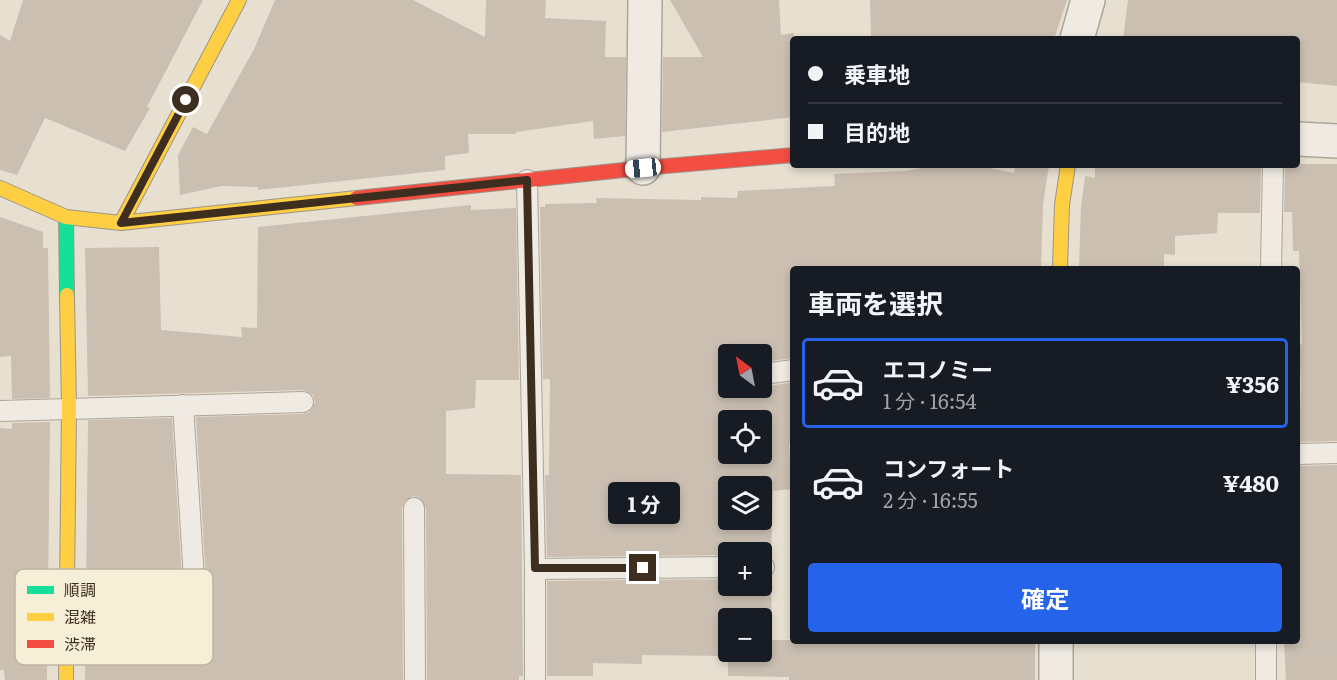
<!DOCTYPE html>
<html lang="ja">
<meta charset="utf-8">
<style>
:root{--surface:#171b24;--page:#20242c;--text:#f1f3f6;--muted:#9ea1a6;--line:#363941;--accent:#2563eb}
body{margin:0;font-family:Literata,"Noto Sans JP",serif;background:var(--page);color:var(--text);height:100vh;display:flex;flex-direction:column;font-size:22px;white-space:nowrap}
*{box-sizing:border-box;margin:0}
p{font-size:20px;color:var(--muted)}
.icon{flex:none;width:33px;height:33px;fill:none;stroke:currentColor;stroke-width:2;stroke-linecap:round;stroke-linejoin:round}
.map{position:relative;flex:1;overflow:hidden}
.drawer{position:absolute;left:790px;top:266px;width:510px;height:378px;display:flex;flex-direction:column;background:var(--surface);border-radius:6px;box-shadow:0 3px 9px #0003}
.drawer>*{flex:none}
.guide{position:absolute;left:790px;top:36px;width:510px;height:132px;border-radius:6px;box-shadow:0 3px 9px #0003;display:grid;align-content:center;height:132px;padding:0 18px;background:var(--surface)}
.needle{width:39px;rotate:328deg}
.controls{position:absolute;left:718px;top:344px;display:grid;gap:12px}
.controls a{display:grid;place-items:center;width:54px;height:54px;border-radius:6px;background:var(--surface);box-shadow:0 3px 9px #0003;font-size:30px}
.end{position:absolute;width:27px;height:27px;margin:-14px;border:8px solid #3d2e20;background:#fff;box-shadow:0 0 0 3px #fff}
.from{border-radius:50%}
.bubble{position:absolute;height:42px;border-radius:6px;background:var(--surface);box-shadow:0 3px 9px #0003;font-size:20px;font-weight:700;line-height:42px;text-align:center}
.car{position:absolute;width:18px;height:36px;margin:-18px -9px;border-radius:8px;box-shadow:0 0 4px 2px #0007;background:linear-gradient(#fff 24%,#345 0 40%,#fff 0 76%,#345 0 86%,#fff 0)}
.guide b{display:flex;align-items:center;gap:21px;height:57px;font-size:22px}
.guide b+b{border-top:2px solid var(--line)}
.guide i{width:15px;height:15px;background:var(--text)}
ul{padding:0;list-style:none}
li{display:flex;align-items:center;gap:18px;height:90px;margin:0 12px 9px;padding:0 6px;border:3px solid transparent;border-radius:6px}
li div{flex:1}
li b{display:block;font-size:22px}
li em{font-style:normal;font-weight:700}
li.on{border-color:var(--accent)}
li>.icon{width:54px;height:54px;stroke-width:1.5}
h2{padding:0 18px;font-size:27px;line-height:72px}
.primary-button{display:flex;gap:12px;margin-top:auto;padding:12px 18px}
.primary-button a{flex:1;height:69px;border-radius:6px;background:var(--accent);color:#fff;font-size:24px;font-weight:700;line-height:69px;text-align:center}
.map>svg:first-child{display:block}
.building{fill:#cbbfb2;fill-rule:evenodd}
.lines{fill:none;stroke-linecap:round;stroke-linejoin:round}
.lane-casing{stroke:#ada599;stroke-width:22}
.street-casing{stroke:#ada599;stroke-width:36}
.fast-casing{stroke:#9c958a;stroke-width:16}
.slow-casing{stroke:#9c958a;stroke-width:16}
.jam-casing{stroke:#9c958a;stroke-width:16}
.path{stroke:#c8c2b9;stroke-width:4;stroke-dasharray:4.5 3;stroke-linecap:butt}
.lane{stroke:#efebe3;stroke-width:20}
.street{stroke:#efebe3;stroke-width:33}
.fast{stroke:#16e098;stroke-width:14}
.slow{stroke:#ffcf43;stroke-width:14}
.jam{stroke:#f24e42;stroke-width:14}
.route{stroke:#3d2e20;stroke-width:8}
.key{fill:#f7eed8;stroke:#bfb4a1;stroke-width:1.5}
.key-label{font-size:16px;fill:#3d2e20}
</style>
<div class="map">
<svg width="1337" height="680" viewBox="0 0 1337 680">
<rect width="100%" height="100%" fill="#e7e0d1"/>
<!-- building -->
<g class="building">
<path d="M23 0H203L147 107 150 108 125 151 45 118 17 175 0 170V35L10 41Z"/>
<path d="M275 0H413L485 37 486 0H546L545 18 606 21 605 57H626L625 136 594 139 593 121 516 132V134H468L469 153 445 156V170L258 190V187L222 186 180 195 178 155 193 127 207 134 254 49Z"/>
<path d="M670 0H779L781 35 794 33V117L662 132 663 57H703Z"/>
<path d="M870 0H1067L1054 39H871Z"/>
<path d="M1128 0H1337V86L1298 82V39H1123Z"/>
<path d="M1298 164H1337V441L1299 442 1301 384 1299 344 1302 345 1299 251H1293L1292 212H1284L1285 165Z"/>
<path d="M940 165H975L1014 173 1015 165 1049 166 1043 204 1041 268H794V358L762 362V354H729V387H762L794 382V443H789L792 489 773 491 771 558 762 555V552H729V555L547 557 545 475H549L550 379H543L540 207H545V204L597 203 596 198 701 200V197L737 198 738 191 835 186 834 174 905 171ZM729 420H762V453H729ZM729 486H762V519H729Z"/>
<path d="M1095 165H1261L1260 213H1218L1217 233 1175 236V255L1164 254V268H1079L1081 207 1085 176 1095 178Z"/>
<path d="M471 205V210L516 208 519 380H476L475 408 446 411V474L521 475 523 676H519V680H427L426 508 420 498 413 496 404 502 402 508 403 680H85L88 420 172 418 182 580 188 589 195 591 204 585 206 578 196 417 303 414 310 412 315 402 313 395 303 390 88 396 85 248 159 247 161 330 242 337 241 327 257 328 258 227Z"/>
<path d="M0 217 43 232V248H48L50 398 12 399 11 356 0 357Z"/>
<path d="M50 422 47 680H5L4 670H0V428L12 429V423Z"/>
<path d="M1337 465V680H1286L1284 640H1298V466Z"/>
<path d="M771 576 772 640H1035V680H789V677L728 676V656L642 655V664L593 663V676H547V581L729 579V585H762V579ZM729 618H762V651H729Z"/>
</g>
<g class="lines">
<!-- lane casing -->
<g class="lane-casing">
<g id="lane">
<path d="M527 180 535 569 729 567"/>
<path d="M1271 268 1273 165"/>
<path d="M762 374 794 370"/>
<path d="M183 405 194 579"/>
<path d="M0 411 303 402"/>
<path d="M1298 454 1337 453"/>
<path d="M414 508 415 680"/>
<path d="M762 567H764"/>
<path d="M535 569V680"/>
<path d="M1266 680V640"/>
</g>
</g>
<!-- street casing -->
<g class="street-casing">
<g id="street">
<path d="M1077 39 1088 0"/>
<path d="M1298 139 1337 141"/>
<path d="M643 168 645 0"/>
<path d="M1056 680V640"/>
</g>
</g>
<!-- fast casing -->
<g class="fast-casing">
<path id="fast" d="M66 217 67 295"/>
</g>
<!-- slow casing -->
<g class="slow-casing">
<g id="slow">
<path d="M0 188 66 217 121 223 357 198"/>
<path d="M121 223 239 0"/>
<path d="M1060 268 1062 205 1068 165"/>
<path d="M66 680 69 408 67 295"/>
</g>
</g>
<!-- jam casing -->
<g class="jam-casing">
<path id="jam" d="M357 198 643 168 794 155"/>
</g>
<!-- path -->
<path class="path" d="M1297 650 1337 648"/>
<!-- lane -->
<use href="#lane" class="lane"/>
<!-- street -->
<use href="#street" class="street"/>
<!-- fast -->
<use href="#fast" class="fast"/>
<!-- slow -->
<use href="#slow" class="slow"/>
<!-- jam -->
<use href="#jam" class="jam"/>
</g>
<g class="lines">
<!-- route -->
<path class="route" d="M186 100 121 223 527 180 535 568H643"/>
</g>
<!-- legend -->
<rect x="15" y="569" width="198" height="96" rx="9" class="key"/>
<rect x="27" y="586" width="27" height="8" fill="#16e098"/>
<rect x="27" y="613" width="27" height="8" fill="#ffcf43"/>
<rect x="27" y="640" width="27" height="8" fill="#f24e42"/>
<g class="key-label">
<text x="64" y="596">順調</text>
<text x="64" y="623">混雑</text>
<text x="64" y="650">渋滞</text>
</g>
</svg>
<div class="controls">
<a><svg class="needle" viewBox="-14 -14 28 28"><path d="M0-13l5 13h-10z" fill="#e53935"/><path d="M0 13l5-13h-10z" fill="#9ea1a6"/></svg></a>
<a><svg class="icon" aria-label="locate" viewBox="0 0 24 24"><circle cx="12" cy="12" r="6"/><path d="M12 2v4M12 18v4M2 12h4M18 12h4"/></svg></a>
<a><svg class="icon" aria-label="layers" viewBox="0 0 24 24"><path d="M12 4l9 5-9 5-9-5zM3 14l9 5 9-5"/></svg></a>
<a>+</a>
<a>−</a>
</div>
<i class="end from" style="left:186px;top:100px"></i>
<i class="end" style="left:643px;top:568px"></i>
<div class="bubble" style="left:608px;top:482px;width:72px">1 分</div>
<i class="car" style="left:643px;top:168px;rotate:264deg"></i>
<div class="guide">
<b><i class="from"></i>乗車地</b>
<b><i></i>目的地</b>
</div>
<section class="drawer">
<h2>車両を選択</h2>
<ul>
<li class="on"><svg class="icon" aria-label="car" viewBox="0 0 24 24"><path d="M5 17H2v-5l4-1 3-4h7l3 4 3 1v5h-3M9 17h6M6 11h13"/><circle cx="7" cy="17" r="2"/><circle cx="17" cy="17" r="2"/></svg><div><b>エコノミー</b><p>1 分 · 16:54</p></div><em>¥356</em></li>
<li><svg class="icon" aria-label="car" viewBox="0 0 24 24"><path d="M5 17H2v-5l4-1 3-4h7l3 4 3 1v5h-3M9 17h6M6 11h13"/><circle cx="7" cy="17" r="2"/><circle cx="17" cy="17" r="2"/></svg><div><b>コンフォート</b><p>2 分 · 16:55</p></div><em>¥480</em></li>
</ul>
<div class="primary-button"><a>確定</a></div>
</section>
</div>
